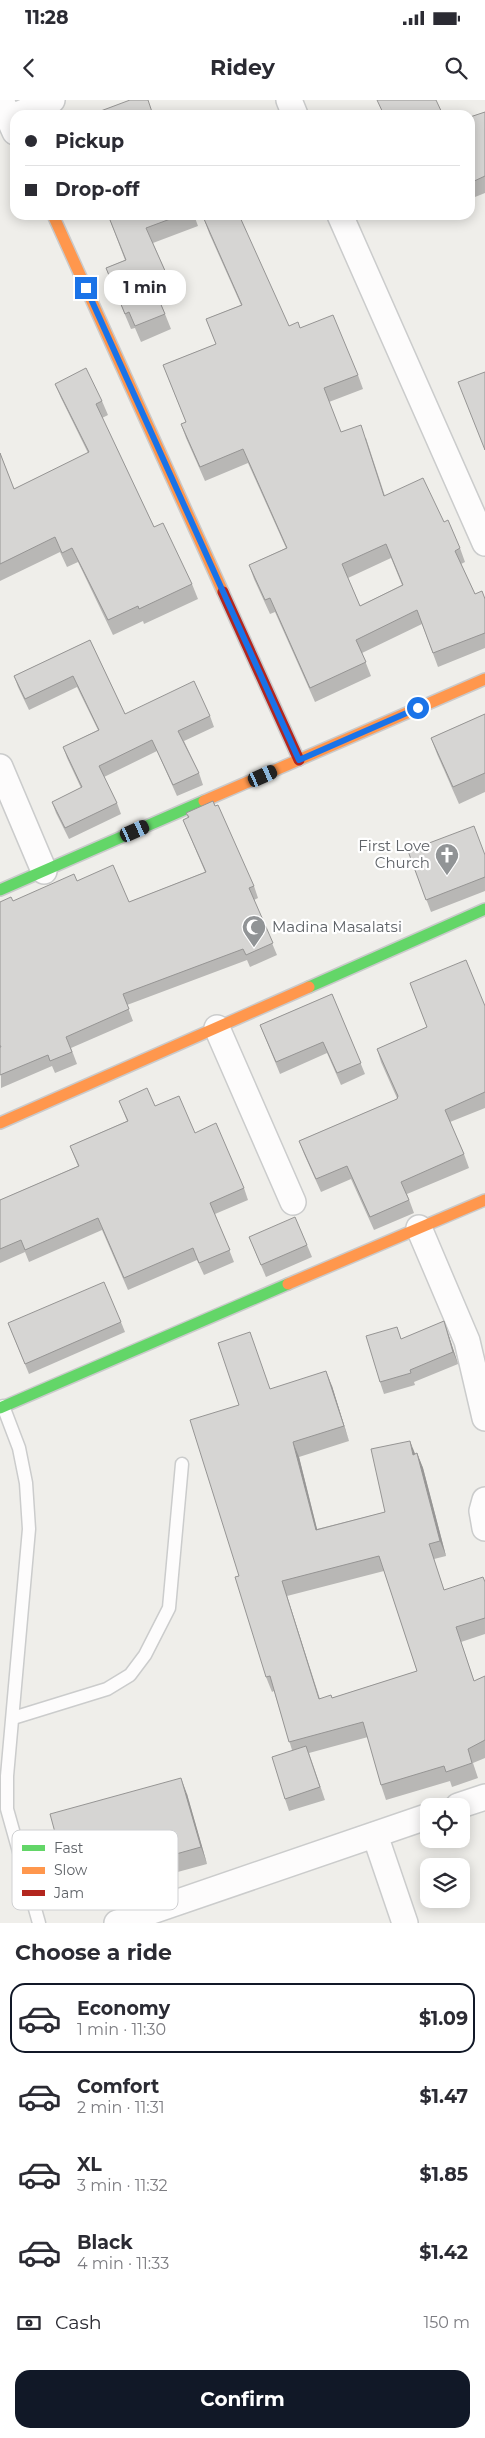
<!DOCTYPE html>
<meta charset="utf-8">
<style>
:root{--surface:#fff;--page:#f2f2f3;--text:#2b2b33;--muted:#7c7c81;--line:#e1e1e2;--accent:#111827}
body{margin:0;font-family:Montserrat,sans-serif;background:var(--page);color:var(--text);height:100vh;display:flex;flex-direction:column;font-size:19px;white-space:nowrap}
*{box-sizing:border-box;margin:0}
p{font-size:16px;color:var(--muted)}
.icon{flex:none;width:28px;height:28px;fill:none;stroke:currentColor;stroke-width:2;stroke-linecap:round;stroke-linejoin:round}
.map{position:relative;height:1823px;overflow:hidden}
.panel{display:flex;flex-direction:column;background:var(--surface);flex:1}
.panel>*{flex:none}
.hud{position:absolute;left:10px;top:10px;width:465px;height:110px;border-radius:15px;box-shadow:0 2px 12px #0003;display:grid;align-content:center;height:110px;padding:0 15px;background:var(--surface)}
.controls{position:absolute;left:420px;top:1698px;display:grid;gap:10px}
.controls a{display:grid;place-items:center;width:50px;height:50px;border-radius:10px;background:var(--surface);box-shadow:0 2px 12px #0003;font-size:25px}
.end{position:absolute;width:22px;height:22px;margin:-11px;border:6px solid #1a73e8;background:#fff;box-shadow:0 0 0 2px #fff}
.from{border-radius:50%}
.bubble{position:absolute;height:35px;border-radius:15px;background:var(--surface);box-shadow:0 2px 12px #0003;font-size:16px;font-weight:700;line-height:35px;text-align:center}
.car{position:absolute;width:15px;height:30px;margin:-15px -8px;border-radius:6px;box-shadow:0 0 4px 1px #0007;background:linear-gradient(#222 24%,#8ab4d8 0 40%,#222 0 76%,#8ab4d8 0 86%,#222 0)}
.hud b{display:flex;align-items:center;gap:18px;height:48px;font-size:19px}
.hud b+b{border-top:1px solid var(--line)}
.hud i{width:12px;height:12px;background:var(--text)}
ul{padding:0;list-style:none}
li{display:flex;align-items:center;gap:15px;height:70px;margin:0 10px 8px;padding:0 5px;border:2px solid transparent;border-radius:15px}
li div{flex:1}
li b{display:block;font-size:19px}
li em{font-style:normal;font-weight:700}
li.active{border-color:var(--accent)}
li>.icon{width:45px;height:45px;stroke-width:1.5}
h2{padding:0 15px;font-size:22px;line-height:60px}
.pay{display:flex;align-items:center;gap:12px;height:55px;padding:0 15px;font-size:19px}
.pay p{margin-inline-start:auto}
.button{display:flex;gap:10px;margin-top:auto;padding:10px 15px}
.button a{flex:1;height:58px;border-radius:15px;background:var(--accent);color:#fff;font-size:20px;font-weight:700;line-height:58px;text-align:center}
.status{display:flex;justify-content:space-between;align-items:center;height:35px;padding:0 25px;background:var(--surface);direction:ltr}
.status svg{height:14px;fill:currentColor}
header{display:flex;justify-content:space-between;align-items:center;height:65px;padding:0 15px;background:var(--surface);font-size:22px;font-weight:700}
.map>svg:first-child{display:block}
.lines{fill:none;stroke-linecap:round;stroke-linejoin:round}
.lane-casing{stroke:#cbcccc;stroke-width:15}
.street-casing{stroke:#cbcccc;stroke-width:28}
.fast-casing{stroke:#cacacb;stroke-width:14}
.slow-casing{stroke:#cacacb;stroke-width:14}
.jam-casing{stroke:#cacacb;stroke-width:14}
.lane{stroke:#fdfcfc;stroke-width:12}
.street{stroke:#fdfcfc;stroke-width:25}
.fast{stroke:#63d668;stroke-width:11}
.slow{stroke:#ff974d;stroke-width:11}
.jam{stroke:#b3261e;stroke-width:11}
.wall{fill:#b8b7b5;fill-rule:evenodd}
.shaded-wall{fill:#969594}
.building{fill:#d6d5d3;stroke:#969594;fill-rule:evenodd}
.route{stroke:#1a73e8;stroke-width:6}
.labels{text-anchor:middle;stroke-width:4.5;stroke-linejoin:round;paint-order:stroke}
.poi-label{font-size:15px;fill:#5f6368;stroke:#fff;text-anchor:end}
.key{fill:#fff;stroke:#cfd0d2;stroke-width:1}
.key-label{font-size:14px;fill:#5f6368}
</style>
<div class="status"><b>11:28</b><svg viewBox="0 0 49 12"><path d="M0 12V9h3v3zM5 12V6h3v6zM10 12V3h3v9zM15 12V0h3v12zM26 1h20v11H26zM47 4h2v5h-2z"/></svg></div>
<header><svg class="icon" aria-label="back" viewBox="0 0 24 24"><path d="M15 5l-7 7 7 7"/></svg>Ridey<svg class="icon" aria-label="search" viewBox="0 0 24 24"><circle cx="10" cy="10" r="6"/><path d="M15 15l6 6"/></svg></header>
<div class="map">
<svg width="485" height="1823" viewBox="0 0 485 1823">
<rect width="100%" height="100%" fill="#efeeea"/>
<g class="lines">
<!-- lane casing -->
<g class="lane-casing">
<g id="lane">
<path d="M3 1306 19 1348 26 1383 29 1429 7 1676V1709L39 1823"/>
<path d="M13 1618 107 1589 130 1575 145 1555 169 1508 182 1364"/>
</g>
</g>
<!-- street casing -->
<g class="street-casing">
<g id="street">
<path d="M1 0 15 32"/>
<path d="M289 0 295 15"/>
<path d="M17 15 52 0"/>
<path d="M340 115 485 443"/>
<path d="M0 667 44 771"/>
<path d="M217 928 293 1102"/>
<path d="M419 1128 467 1241 485 1318"/>
<path d="M485 1400 482 1411 485 1428"/>
<path d="M458 1706 485 1697"/>
<path d="M375 1735 405 1823"/>
<path d="M117 1823 429 1716"/>
</g>
</g>
<!-- fast casing -->
<g class="fast-casing">
<g id="fast">
<path d="M0 790 204 701"/>
<path d="M309 887 485 809"/>
<path d="M0 1308 288 1184"/>
</g>
</g>
<!-- slow casing -->
<g class="slow-casing">
<g id="slow">
<path d="M53 115 223 492"/>
<path d="M204 701 485 579"/>
<path d="M0 1023 309 887"/>
<path d="M288 1184 485 1100"/>
</g>
</g>
<!-- jam casing -->
<g class="jam-casing">
<path id="jam" d="M223 492 299 660"/>
</g>
<!-- lane -->
<use href="#lane" class="lane"/>
<!-- street -->
<use href="#street" class="street"/>
<!-- fast -->
<use href="#fast" class="fast"/>
<!-- slow -->
<use href="#slow" class="slow"/>
<!-- jam -->
<use href="#jam" class="jam"/>
</g>
<!-- wall -->
<g class="wall">
<path d="M485 12V93L470 99V17Z"/>
<path d="M108 115H194L198 126 153 143 166 173 172 188 157 194 171 229 141 242 135 228 131 229 112 184 106 168 125 160Z"/>
<path d="M420 115H431L422 119Z"/>
<path d="M204 119 289 226 300 228 358 275 363 289 329 302 341 332 366 338 385 396 444 422 460 448 465 462 461 464 475 494 485 499V548L438 567 422 524 362 553 371 576 315 602 275 512 270 514 254 479 249 465 286 448 248 363 205 381 186 338 181 324 186 322 163 265 216 244 206 219 241 205 209 133ZM391 458 402 485 360 506 348 478Z"/>
<path d="M55 284 102 301 108 315 102 318 154 427 192 484 198 499 144 524 143 521 113 535 78 462 67 467 60 452 0 481V353L14 389 88 353 61 298Z"/>
<path d="M90 540 125 614 210 616 214 627 184 641 199 673 203 685 177 696 157 651 104 677 117 703 121 714 69 739 56 713 52 702 81 688 67 658 63 647 98 630 77 587 29 610 18 587 14 576Z"/>
<path d="M485 614V692L459 704 437 654 431 638Z"/>
<path d="M186 713 254 786 258 798 254 800 277 855 250 867 247 860 127 905 133 921 71 948 77 964 55 973 52 966 1 988 0 802 13 801 77 781 129 802 205 772 183 720 188 718Z"/>
<path d="M408 751 485 755V791L431 812Z"/>
<path d="M410 883 485 906V1008L450 1022 464 1054 469 1068 407 1094 414 1113 374 1130 351 1079 321 1092 304 1054 299 1041 397 999V998L381 962 377 949 427 927Z"/>
<path d="M332 894 365 974 341 985 327 953 280 974 260 925Z"/>
<path d="M119 1001 155 1006 195 1033 244 1088 248 1100 215 1114 234 1162 204 1175 197 1160 128 1190 102 1130 29 1162 25 1152 0 1163V1100L78 1066 70 1046 127 1021Z"/>
<path d="M249 1137 307 1145 312 1157 266 1177Z"/>
<path d="M444 1221 458 1264 414 1282 415 1285 384 1294 380 1282 402 1239Z"/>
<path d="M121 1222 125 1232 29 1274 8 1223Z"/>
<path d="M332 1286 349 1341 299 1357 317 1429 385 1412 415 1354 417 1353 423 1368 446 1456 434 1459 444 1490 485 1482V1534L461 1542 474 1581 485 1576V1658L473 1663 478 1678 452 1687 450 1681 386 1700 381 1685 368 1637 309 1653 325 1700 289 1711 285 1699 292 1650 274 1591 272 1592 266 1577 239 1476V1305ZM384 1471 417 1571 332 1598 320 1599 287 1496Z"/>
<path d="M187 1694 207 1764 75 1800 69 1784Z"/>
</g>
<!-- shaded-wall -->
<g class="shaded-wall">
<path d="M444 1221 448 1233 458 1264 453 1252Z"/>
<path d="M326 1271 332 1286 349 1341 344 1326Z"/>
<path d="M410 1341 416 1356 413 1355Z"/>
<path d="M293 1342 299 1357 321 1445 316 1430Z"/>
<path d="M417 1353 423 1368 446 1456 440 1441Z"/>
<path d="M282 1481 287 1496 324 1614 319 1599Z"/>
<path d="M181 1678 187 1694 207 1764 201 1747Z"/>
</g>
<!-- building -->
<g class="building">
<path d="M130 0H148L153 15H90Z"/>
<path d="M377 0H436L443 15H384Z"/>
<path d="M485 12V76L470 83V17Z"/>
<path d="M108 115H181L146 128 166 173 150 179 165 214 135 226 129 212 125 214 106 168 126 160Z"/>
<path d="M213 115H239L289 226 298 222 300 228 333 215 358 275 324 288 341 332 361 325 384 396 423 378 444 422 448 420 460 448 455 451 475 494 482 491 485 499V533L433 553 417 510 356 540 366 562 310 588 270 498 265 500 249 465 287 448 243 349 200 367 181 324 186 322 163 265 216 244 206 219 242 205 204 119ZM386 444 403 485 360 506 342 464Z"/>
<path d="M86 268 102 301 96 304 154 427 163 423 192 484 139 509 138 506 108 520 72 448 62 453 55 437 0 464V353L14 389 89 352 55 284Z"/>
<path d="M485 272V350L458 282Z"/>
<path d="M90 540 125 614 194 581 210 616 178 631 199 673 173 685 152 640 99 666 117 703 65 728 52 702 82 687 63 647 99 630 73 576 25 599 14 576Z"/>
<path d="M485 614V673L453 687 431 638Z"/>
<path d="M213 701 215 706 218 705 254 786 249 788 273 843 246 855 243 849 123 894 129 909 66 937 72 952 50 961 48 955 0 975V947H1L0 945V802L11 797 13 801 74 774 77 781 113 765 129 802 206 772 183 720 189 717 186 713Z"/>
<path d="M474 726 485 755V777L426 800 408 751Z"/>
<path d="M466 860 485 906V992L445 1010 464 1054 401 1082 409 1100 370 1117 347 1066 316 1079 299 1041 397 999 398 996 377 949 427 927 410 883Z"/>
<path d="M332 894 361 963 337 973 323 942 276 962 260 925Z"/>
<path d="M147 988 155 1006 179 996 195 1033 216 1023 244 1088 210 1103 230 1150 199 1163 193 1148 124 1178 98 1118 25 1150 21 1140 0 1149V1100L79 1066 70 1046 128 1021 119 1001Z"/>
<path d="M295 1117 307 1145 261 1165 249 1137Z"/>
<path d="M104 1182 121 1222 25 1264 8 1223Z"/>
<path d="M444 1221 453 1252 410 1270 411 1273 380 1282 366 1236 397 1227 401 1239Z"/>
<path d="M250 1232 270 1289 326 1271 344 1326 293 1342 316 1430 385 1412 371 1349 410 1341 413 1355 417 1353 440 1441 429 1444 444 1490 483 1477 485 1482V1518L456 1527 474 1581 485 1576V1640L468 1649 472 1663 446 1672 444 1666 381 1685 363 1622 289 1642 270 1576 266 1577 235 1477 239 1476 190 1320 239 1305 218 1243ZM379 1456 417 1571 332 1598 331 1595 319 1599 282 1481Z"/>
<path d="M306 1646 320 1687 285 1699 272 1657Z"/>
<path d="M181 1678 201 1747 69 1784 50 1714Z"/>
</g>
<g class="lines">
<!-- route -->
<path class="route" d="M86 188 299 660 418 608"/>
</g>
<!-- icons -->
<defs>
<g id="church-pin" transform="scale(1.25)"><path d="M0 17L-7.5 6A9.5 9.5 0 1 1 7.5 6Z" fill="#919496" stroke="#fff"/><path d="M-1.2-6h2.4v3.5h3.3v2.4h-3.3V6h-2.4V-.1h-3.3v-2.4h3.3Z" fill="#fff"/></g>
<g id="mosque-pin" transform="scale(1.25)"><path d="M0 17L-7.5 6A9.5 9.5 0 1 1 7.5 6Z" fill="#919496" stroke="#fff"/><path d="M3.5-4.9A6 6 0 1 0 3.5 4.9A5 5 0 1 1 3.5-4.9Z" fill="#fff"/></g>
</defs>
<g fill-rule="evenodd">
<use href="#church-pin" x="447" y="755"/>
<use href="#mosque-pin" x="254" y="827"/>
</g>
<g class="labels">
<!-- poi labels -->
<g class="poi-label">
<text x="430" y="751">First Love<tspan x="430" dy="17">Church</tspan></text>
<text x="272" y="832" text-anchor="start">Madina Masalatsi</text>
</g>
</g>
<!-- legend -->
<rect x="12" y="1730" width="166" height="80" rx="8" class="key"/>
<rect x="22" y="1745" width="23" height="6" fill="#63d668"/>
<rect x="22" y="1767" width="23" height="7" fill="#ff974d"/>
<rect x="22" y="1790" width="23" height="6" fill="#b3261e"/>
<g class="key-label">
<text x="54" y="1753">Fast</text>
<text x="54" y="1775">Slow</text>
<text x="54" y="1798">Jam</text>
</g>
</svg>
<div class="controls">
<a><svg class="icon" aria-label="locate" viewBox="0 0 24 24"><circle cx="12" cy="12" r="6"/><path d="M12 2v4M12 18v4M2 12h4M18 12h4"/></svg></a>
<a><svg class="icon" aria-label="layers" viewBox="0 0 24 24"><path d="M12 4l9 5-9 5-9-5zM3 14l9 5 9-5"/></svg></a>
</div>
<i class="end from" style="left:418px;top:608px"></i>
<i class="end" style="left:86px;top:188px"></i>
<div class="bubble" style="left:104px;top:170px;width:82px">1 min</div>
<i class="car" style="left:263px;top:676px;rotate:66deg"></i>
<i class="car" style="left:135px;top:731px;rotate:66deg"></i>
<div class="hud">
<b><i class="from"></i>Pickup</b>
<b><i></i>Drop-off</b>
</div>
</div>
<section class="panel">
<h2>Choose a ride</h2>
<ul>
<li class="active"><svg class="icon" aria-label="car" viewBox="0 0 24 24"><path d="M5 17H2v-5l4-1 3-4h7l3 4 3 1v5h-3M9 17h6M6 11h13"/><circle cx="7" cy="17" r="2"/><circle cx="17" cy="17" r="2"/></svg><div><b>Economy</b><p>1 min · 11:30</p></div><em>$1.09</em></li>
<li><svg class="icon" aria-label="car" viewBox="0 0 24 24"><path d="M5 17H2v-5l4-1 3-4h7l3 4 3 1v5h-3M9 17h6M6 11h13"/><circle cx="7" cy="17" r="2"/><circle cx="17" cy="17" r="2"/></svg><div><b>Comfort</b><p>2 min · 11:31</p></div><em>$1.47</em></li>
<li><svg class="icon" aria-label="car" viewBox="0 0 24 24"><path d="M5 17H2v-5l4-1 3-4h7l3 4 3 1v5h-3M9 17h6M6 11h13"/><circle cx="7" cy="17" r="2"/><circle cx="17" cy="17" r="2"/></svg><div><b>XL</b><p>3 min · 11:32</p></div><em>$1.85</em></li>
<li><svg class="icon" aria-label="car" viewBox="0 0 24 24"><path d="M5 17H2v-5l4-1 3-4h7l3 4 3 1v5h-3M9 17h6M6 11h13"/><circle cx="7" cy="17" r="2"/><circle cx="17" cy="17" r="2"/></svg><div><b>Black</b><p>4 min · 11:33</p></div><em>$1.42</em></li>
</ul>
<div class="pay"><svg class="icon" aria-label="cash" viewBox="0 0 24 24"><path d="M3 7h18v10H3z"/><circle cx="12" cy="12" r="2"/></svg>Cash<p>150 m</p></div>
<div class="button"><a>Confirm</a></div>
</section>
